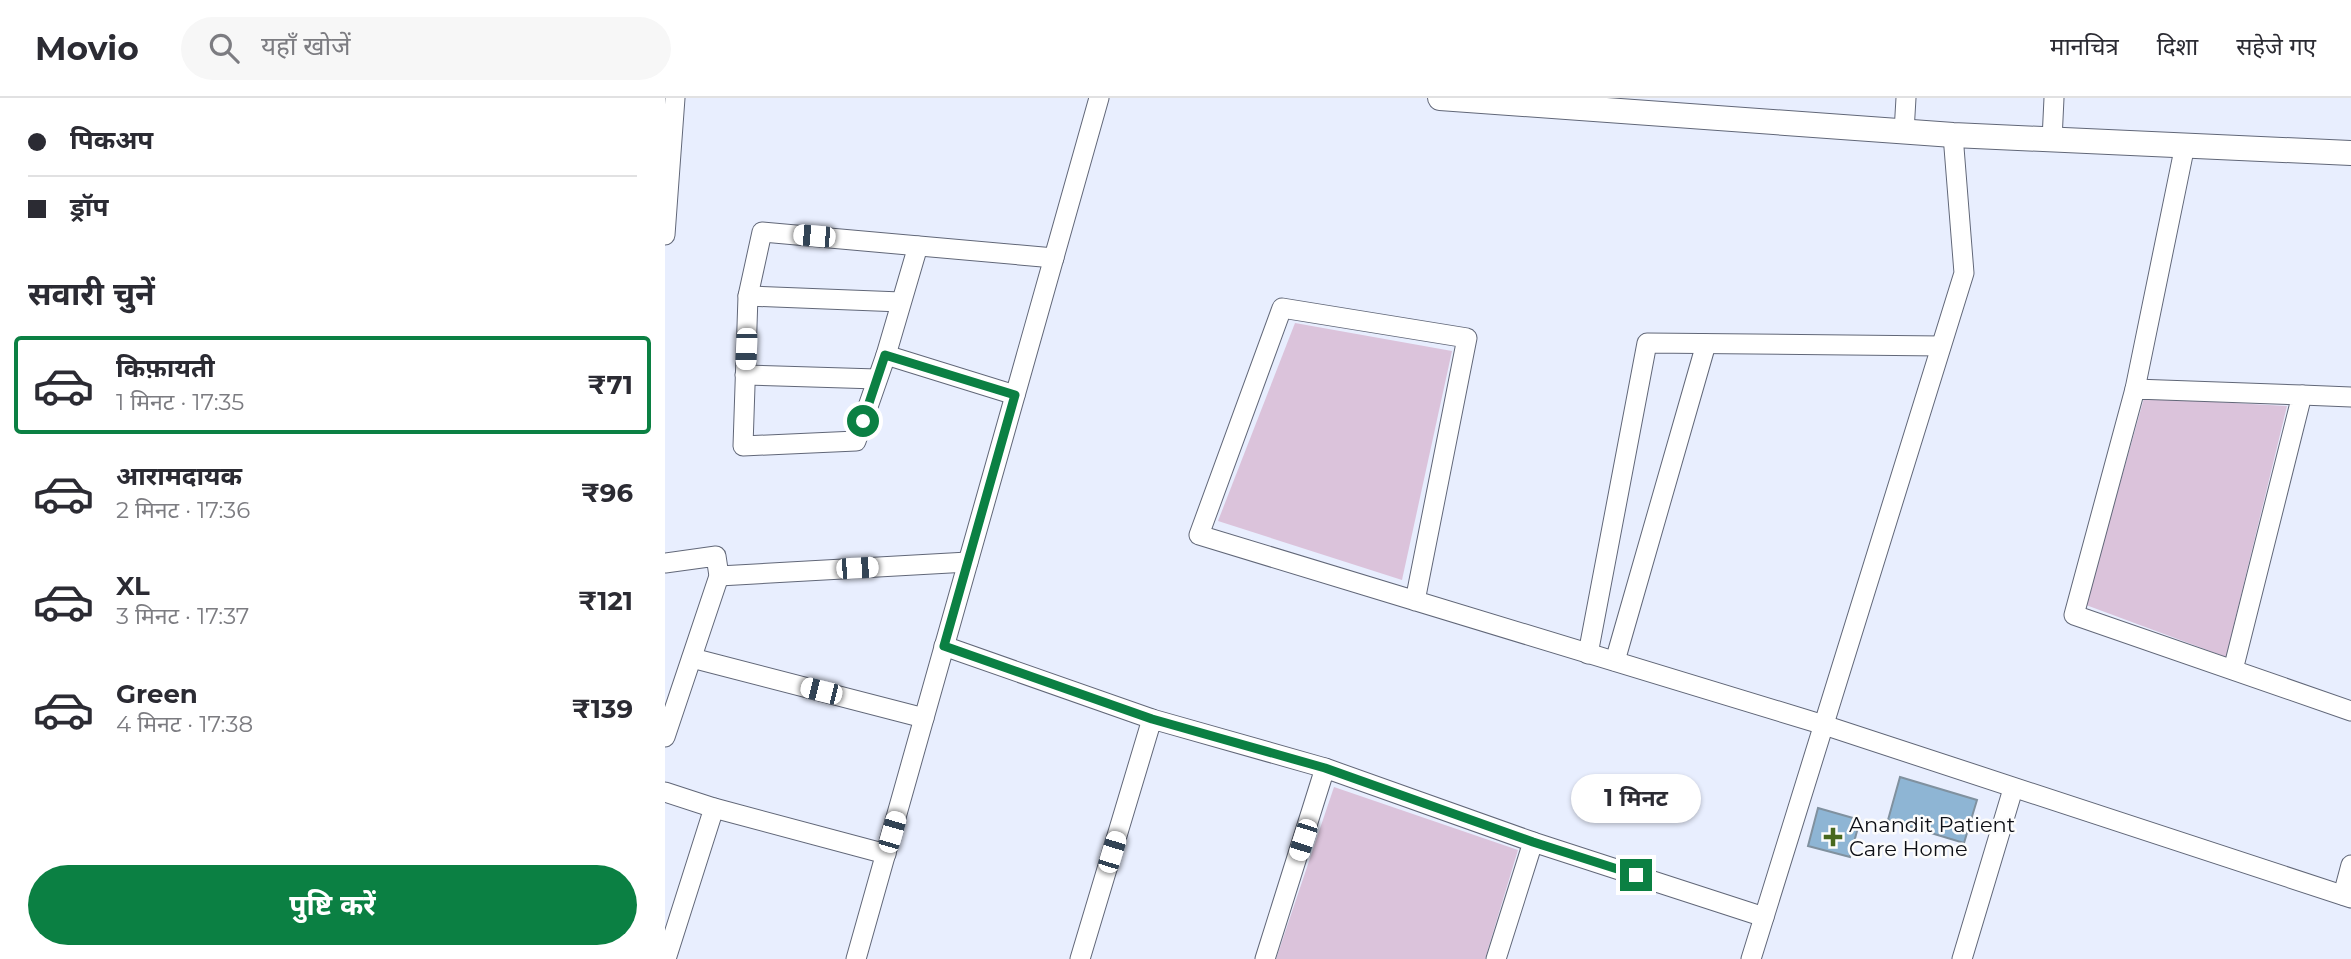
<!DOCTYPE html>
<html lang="hi">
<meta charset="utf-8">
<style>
:root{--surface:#fff;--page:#f7f7f7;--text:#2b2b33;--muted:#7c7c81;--line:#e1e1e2;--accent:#0b8043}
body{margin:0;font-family:Montserrat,"Noto Sans Devanagari",sans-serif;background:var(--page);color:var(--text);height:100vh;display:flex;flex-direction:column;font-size:26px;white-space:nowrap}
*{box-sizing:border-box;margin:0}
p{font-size:23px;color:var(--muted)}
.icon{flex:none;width:38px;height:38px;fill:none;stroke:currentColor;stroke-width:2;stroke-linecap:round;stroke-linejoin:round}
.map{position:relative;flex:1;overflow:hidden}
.side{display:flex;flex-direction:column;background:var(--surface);width:665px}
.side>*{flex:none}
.guide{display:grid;align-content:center;height:154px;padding:0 28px;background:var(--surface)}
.end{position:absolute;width:32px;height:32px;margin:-16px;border:9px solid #0b8043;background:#fff;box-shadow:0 0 0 4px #fff}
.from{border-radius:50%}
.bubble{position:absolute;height:49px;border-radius:24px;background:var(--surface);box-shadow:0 2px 5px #0004;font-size:23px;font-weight:700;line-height:49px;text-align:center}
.car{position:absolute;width:21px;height:42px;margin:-21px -10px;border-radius:9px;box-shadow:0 0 5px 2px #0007;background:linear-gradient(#fff 24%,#345 0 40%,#fff 0 76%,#345 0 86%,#fff 0)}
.guide b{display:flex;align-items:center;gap:24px;height:66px;font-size:26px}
.guide b+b{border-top:2px solid var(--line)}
.guide i{width:18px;height:18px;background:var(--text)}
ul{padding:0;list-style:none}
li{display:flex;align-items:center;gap:21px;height:98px;margin:0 14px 10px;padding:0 14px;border:4px solid transparent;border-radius:7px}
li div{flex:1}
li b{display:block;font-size:26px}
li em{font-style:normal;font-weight:700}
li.selected{border-color:var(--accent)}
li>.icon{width:63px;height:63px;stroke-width:1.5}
h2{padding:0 28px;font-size:32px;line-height:84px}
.primary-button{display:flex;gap:14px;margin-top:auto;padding:14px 28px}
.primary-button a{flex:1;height:80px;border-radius:42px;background:var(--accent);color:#fff;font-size:28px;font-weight:700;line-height:80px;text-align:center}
header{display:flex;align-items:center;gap:42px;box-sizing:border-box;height:98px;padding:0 35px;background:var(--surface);border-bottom:2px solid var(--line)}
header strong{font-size:33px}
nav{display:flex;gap:38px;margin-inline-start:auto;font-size:24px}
.search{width:490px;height:63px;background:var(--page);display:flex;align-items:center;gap:18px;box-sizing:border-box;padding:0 24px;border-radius:38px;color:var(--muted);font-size:26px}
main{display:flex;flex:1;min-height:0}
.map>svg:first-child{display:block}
.green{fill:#dbc3db}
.building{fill:#8eb5d4;stroke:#80919f;stroke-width:2}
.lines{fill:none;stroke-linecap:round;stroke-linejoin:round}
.minor-casing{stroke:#616778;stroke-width:21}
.tertiary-casing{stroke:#616778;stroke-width:26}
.minor{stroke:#fff;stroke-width:19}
.tertiary{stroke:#fff;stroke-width:24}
.route{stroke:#0b8043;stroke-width:9}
.poi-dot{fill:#47681e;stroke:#fcfcfc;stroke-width:2.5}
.labels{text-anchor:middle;stroke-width:5;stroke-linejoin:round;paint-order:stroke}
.poi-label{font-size:21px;fill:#0d0f16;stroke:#fcfcfc;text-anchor:start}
</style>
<header>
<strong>Movio</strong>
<div class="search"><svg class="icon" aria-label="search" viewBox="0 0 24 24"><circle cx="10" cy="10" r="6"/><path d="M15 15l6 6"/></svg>यहाँ खोजें</div>
<nav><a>मानचित्र</a><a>दिशा</a><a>सहेजे गए</a></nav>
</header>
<main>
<section class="side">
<div class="guide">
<b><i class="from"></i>पिकअप</b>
<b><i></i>ड्रॉप</b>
</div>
<h2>सवारी चुनें</h2>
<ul>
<li class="selected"><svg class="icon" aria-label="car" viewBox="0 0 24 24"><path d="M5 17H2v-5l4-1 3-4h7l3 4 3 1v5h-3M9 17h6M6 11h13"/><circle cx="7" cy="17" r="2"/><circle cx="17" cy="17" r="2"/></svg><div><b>किफ़ायती</b><p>1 मिनट · 17:35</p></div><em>₹71</em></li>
<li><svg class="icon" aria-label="car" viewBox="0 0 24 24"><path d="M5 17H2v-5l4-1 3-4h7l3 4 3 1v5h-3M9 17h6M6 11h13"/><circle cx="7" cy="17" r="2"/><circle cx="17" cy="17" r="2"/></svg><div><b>आरामदायक</b><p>2 मिनट · 17:36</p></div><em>₹96</em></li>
<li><svg class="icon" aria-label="car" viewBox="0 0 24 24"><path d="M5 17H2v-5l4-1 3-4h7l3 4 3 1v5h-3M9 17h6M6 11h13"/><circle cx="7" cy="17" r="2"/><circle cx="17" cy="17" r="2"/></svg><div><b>XL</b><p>3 मिनट · 17:37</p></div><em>₹121</em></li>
<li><svg class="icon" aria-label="car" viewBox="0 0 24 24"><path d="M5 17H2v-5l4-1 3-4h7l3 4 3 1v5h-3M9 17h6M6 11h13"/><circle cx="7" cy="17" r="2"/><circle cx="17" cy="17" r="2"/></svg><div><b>Green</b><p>4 मिनट · 17:38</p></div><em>₹139</em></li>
</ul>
<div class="primary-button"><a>पुष्टि करें</a></div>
</section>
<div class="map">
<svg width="1686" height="861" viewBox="0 0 1686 861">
<rect width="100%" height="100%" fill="#e8eefe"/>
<!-- green -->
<g class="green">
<path d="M630 225 787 253 737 482 553 423Z"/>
<path d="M1479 300 1622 308 1561 559 1421 507Z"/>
<path d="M669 689 853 752 820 861H611Z"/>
</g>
<!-- building -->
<g class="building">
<path d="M1235 679 1312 702 1299 745 1223 722Z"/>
<path d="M1153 710 1195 722 1185 759 1143 748Z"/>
</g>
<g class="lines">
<!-- minor casing -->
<g class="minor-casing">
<g id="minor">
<path d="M1239 34 1241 0"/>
<path d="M1387 42 1389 0"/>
<path d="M0 137 10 0"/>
<path d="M83 198 236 204"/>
<path d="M221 257 253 148"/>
<path d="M80 277 212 281"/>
<path d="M1470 291 1520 47"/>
<path d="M350 297 221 257 191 343 78 348 83 198 97 134 389 160"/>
<path d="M1637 297 1686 299"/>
<path d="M0 465 51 458 54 478 0 639"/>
<path d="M54 478 303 464"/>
<path d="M750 503 802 240 617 210 534 437 1159 627 1686 800"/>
<path d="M279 548 487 621"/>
<path d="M923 556 982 245 1276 248"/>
<path d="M27 560 259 620"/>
<path d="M950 563 1041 246"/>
<path d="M1568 572 1637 297 1470 291 1409 517 1686 613"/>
<path d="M0 694 49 710 1 861"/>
<path d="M49 710 221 756"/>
<path d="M868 744 1099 819"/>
<path d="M1678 797 1686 767"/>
<path d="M191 861 434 0"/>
<path d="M415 861 487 621 660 670"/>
<path d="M600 861 660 670 868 744 831 861"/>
<path d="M1086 861 1299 175 1288 37"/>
<path d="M1297 861 1348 691"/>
</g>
</g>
<!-- tertiary casing -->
<g class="tertiary-casing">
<path id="tertiary" d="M775 0 1288 37 1686 55"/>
</g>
<!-- minor -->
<use href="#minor" class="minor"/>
<!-- tertiary -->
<use href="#tertiary" class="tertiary"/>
</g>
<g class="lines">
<!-- route -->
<path class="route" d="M198 323 220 257 350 297 279 548 487 621 660 670 868 744 971 777"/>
</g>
<!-- markers -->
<path class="poi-dot" d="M1164.5 728.5h7v7h7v7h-7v7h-7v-7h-7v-7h7z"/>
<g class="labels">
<!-- poi labels -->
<g class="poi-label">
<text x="1184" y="734">Anandit Patient<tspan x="1184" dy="24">Care Home</tspan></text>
</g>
</g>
</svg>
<i class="end from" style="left:198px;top:323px"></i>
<i class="end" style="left:971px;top:777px"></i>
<div class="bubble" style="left:906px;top:676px;width:130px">1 मिनट</div>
<i class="car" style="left:149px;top:138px;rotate:275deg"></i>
<i class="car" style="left:81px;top:251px;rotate:182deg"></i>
<i class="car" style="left:192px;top:470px;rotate:87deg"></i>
<i class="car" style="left:156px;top:593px;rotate:284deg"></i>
<i class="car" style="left:227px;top:734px;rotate:16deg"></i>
<i class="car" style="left:638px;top:742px;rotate:198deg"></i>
<i class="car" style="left:447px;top:754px;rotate:17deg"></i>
</div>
</main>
